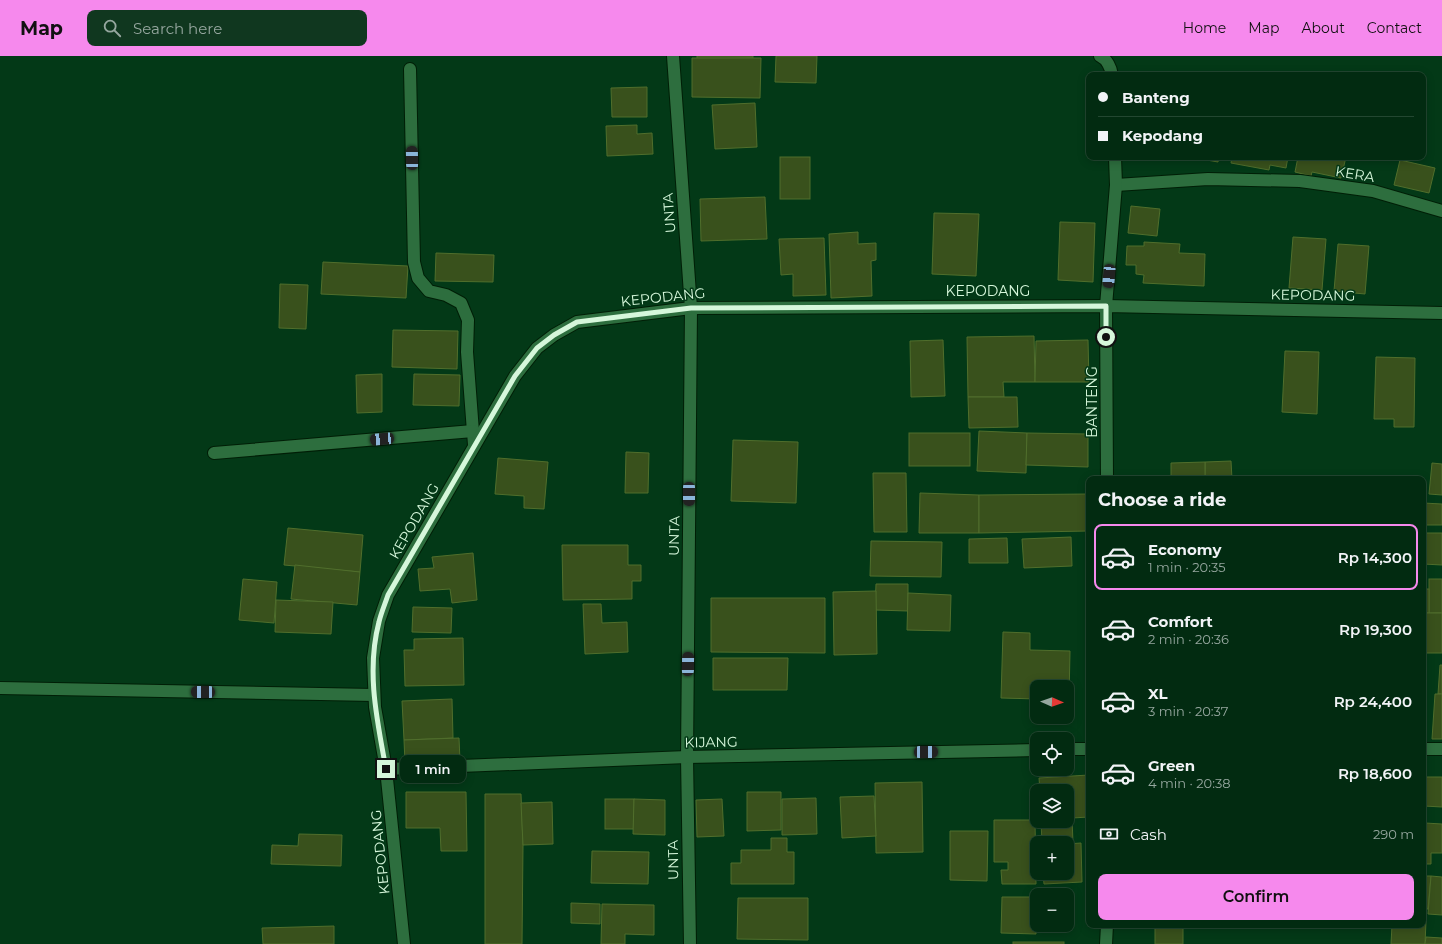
<!DOCTYPE html>
<meta charset="utf-8">
<style>
:root{--surface:#022b11;--page:#10371f;--text:#f1f3f6;--muted:#96a79f;--line:#234731;--accent:#f689ed}
body{margin:0;font-family:Montserrat,sans-serif;background:var(--page);color:var(--text);height:100vh;display:flex;flex-direction:column;font-size:15px;white-space:nowrap}
*{box-sizing:border-box;margin:0}
p{font-size:13px;color:var(--muted)}
.icon{flex:none;width:22px;height:22px;fill:none;stroke:currentColor;stroke-width:2;stroke-linecap:round;stroke-linejoin:round}
.map{position:relative;flex:1;overflow:hidden}
.drawer{position:absolute;left:1086px;top:420px;width:340px;height:452px;display:flex;flex-direction:column;background:var(--surface);border-radius:8px;box-shadow:0 2px 10px #0003,0 0 0 1px var(--line)}
.drawer>*{flex:none}
.banner{position:absolute;left:1086px;top:16px;width:340px;height:88px;border-radius:8px;box-shadow:0 2px 10px #0003,0 0 0 1px var(--line);display:grid;align-content:center;height:88px;padding:0 12px;background:var(--surface)}
.needle{width:26px;rotate:92deg}
.tools{position:absolute;left:1030px;top:624px;display:grid;gap:8px}
.tools a{display:grid;place-items:center;width:44px;height:44px;border-radius:8px;background:var(--surface);box-shadow:0 2px 10px #0003,0 0 0 1px var(--line);font-size:20px}
.end{position:absolute;width:18px;height:18px;margin:-9px;border:5px solid #d6f7db;background:#111;box-shadow:0 0 0 2px #111}
.from{border-radius:50%}
.bubble{position:absolute;height:28px;border-radius:8px;background:var(--surface);box-shadow:0 2px 10px #0003,0 0 0 1px var(--line);font-size:13px;font-weight:600;line-height:28px;text-align:center}
.car{position:absolute;width:12px;height:24px;margin:-12px -6px;border-radius:5px;box-shadow:0 0 3px 1px #0007;background:linear-gradient(#222 24%,#8ab4d8 0 40%,#222 0 76%,#8ab4d8 0 86%,#222 0)}
.banner b{display:flex;align-items:center;gap:14px;height:38px;font-size:15px}
.banner b+b{border-top:1px solid var(--line)}
.banner i{width:10px;height:10px;background:var(--text)}
ul{padding:0;list-style:none}
li{display:flex;align-items:center;gap:12px;height:66px;margin:0 8px 6px;padding:0 4px;border:2px solid transparent;border-radius:8px}
li div{flex:1}
li b{display:block;font-size:15px}
li em{font-style:normal;font-weight:600}
li.current{border-color:var(--accent)}
li>.icon{width:36px;height:36px;stroke-width:1.5}
h2{padding:0 12px;font-size:18px;line-height:48px}
.pay{display:flex;align-items:center;gap:10px;height:44px;padding:0 12px;font-size:15px}
.pay p{margin-inline-start:auto}
.button{display:flex;gap:8px;margin-top:auto;padding:8px 12px}
.button a{flex:1;height:46px;border-radius:8px;background:var(--accent);color:#111;font-size:16px;font-weight:600;line-height:46px;text-align:center}
header{display:flex;align-items:center;gap:24px;box-sizing:border-box;height:56px;padding:0 20px;background:var(--accent);color:#111}
header strong{font-size:19px}
nav{display:flex;gap:22px;margin-inline-start:auto;font-size:14px}
.search{width:280px;height:36px;background:var(--page);display:flex;align-items:center;gap:10px;box-sizing:border-box;padding:0 14px;border-radius:8px;color:var(--muted);font-size:15px}
.map>svg:first-child{display:block}
.building{fill:#39511c;stroke:#506e2c}
.lines{fill:none;stroke-linecap:round;stroke-linejoin:round}
.minor-casing{stroke:#001e06;stroke-width:14}
.minor{stroke:#2d6e3e;stroke-width:12}
.route{stroke:#d6f7db;stroke-width:5}
.labels{text-anchor:middle;stroke-width:3;stroke-linejoin:round;paint-order:stroke}
.street-label{font-size:14px;fill:#d6f7db;stroke:#033917}
</style>
<header>
<strong>Map</strong>
<div class="search"><svg class="icon" aria-label="search" viewBox="0 0 24 24"><circle cx="10" cy="10" r="6"/><path d="M15 15l6 6"/></svg>Search here</div>
<nav><a>Home</a><a>Map</a><a>About</a><a>Contact</a></nav>
</header>
<div class="map">
<svg width="1442" height="888" viewBox="0 0 1442 888">
<rect width="100%" height="100%" fill="#033917"/>
<!-- building -->
<g class="building">
<path d="M697 0H753V2L697 3Z"/>
<path d="M776 0H817L816 27 775 26Z"/>
<path d="M692 2H761L760 42 692 41Z"/>
<path d="M647 31V61H612L611 32Z"/>
<path d="M755 47 757 91 715 93 712 49Z"/>
<path d="M637 69V78L652 77 653 98 607 100 606 70Z"/>
<rect x="780" y="101" width="30" height="42"/>
<path d="M1190 101H1219L1218 106Z"/>
<path d="M1232 101H1288L1286 112 1270 109 1269 114 1231 107Z"/>
<path d="M1298 101H1346L1341 122 1312 116 1311 120 1295 116Z"/>
<path d="M1400 104 1435 112 1429 137 1394 129Z"/>
<path d="M765 141 767 183 701 185 700 143Z"/>
<path d="M1131 150 1160 153 1157 180 1128 177Z"/>
<path d="M934 157 979 158 976 220 932 218Z"/>
<path d="M1060 166 1095 167 1093 226 1058 224Z"/>
<path d="M858 176V188L876 187V204L871 205 872 240 831 242 829 178Z"/>
<path d="M1293 181 1326 183 1322 234 1289 232Z"/>
<path d="M824 182 826 239 793 240V218L781 219 779 183Z"/>
<path d="M1144 186 1180 188 1179 197 1205 198 1204 230 1143 227 1144 219 1136 218V209H1126L1127 190H1144Z"/>
<path d="M1338 188 1369 190 1365 238 1334 235Z"/>
<path d="M436 197 494 199 493 226 435 225Z"/>
<path d="M323 206 408 210 406 242 321 238Z"/>
<path d="M280 228 308 229 306 273 279 272Z"/>
<path d="M393 274 458 275 457 313 392 311Z"/>
<path d="M1034 280 1035 326H1003L1004 341H968L967 281Z"/>
<path d="M943 284 945 340 911 341 910 285Z"/>
<path d="M1088 284 1089 326H1035L1036 285Z"/>
<path d="M1285 295 1319 296 1317 358 1282 356Z"/>
<path d="M1376 301 1415 302 1414 371H1394V363H1374Z"/>
<path d="M382 318V356L357 357 356 319Z"/>
<path d="M414 318 460 319 459 350 413 349Z"/>
<path d="M968 341H1017L1018 371 969 372Z"/>
<path d="M979 375 1027 377 1026 417 977 415Z"/>
<rect x="909" y="377" width="61" height="33"/>
<path d="M1027 377 1088 378V411L1026 409Z"/>
<path d="M733 384 798 386 796 447 731 445Z"/>
<path d="M626 396 649 397 648 437H625Z"/>
<path d="M498 402 548 406 544 453 524 452V440L495 438Z"/>
<path d="M1231 405 1232 423H1205V406Z"/>
<path d="M1205 406V423H1171V407Z"/>
<path d="M1432 407 1442 408V439L1429 438Z"/>
<path d="M873 417H906L907 476H874Z"/>
<path d="M920 437 979 439V477H919Z"/>
<path d="M1089 438V475L979 477V439Z"/>
<path d="M1423 447 1442 448V469H1423Z"/>
<path d="M288 472 363 479 360 516 284 509Z"/>
<path d="M1423 477H1442V509L1423 508Z"/>
<path d="M1071 481 1072 510 1024 512 1022 483Z"/>
<path d="M1007 482 1008 507H969V483Z"/>
<path d="M871 485 942 486 941 521 870 520Z"/>
<path d="M562 489H628V509H641V525H632V543L563 544Z"/>
<path d="M473 497 477 544 452 547 450 533 420 535 418 513 434 512 432 501Z"/>
<path d="M295 509 360 516 357 549 291 543Z"/>
<path d="M243 523 277 526 274 567 239 564Z"/>
<rect x="1429" y="523" width="13" height="34"/>
<path d="M876 528H908V555L875 554Z"/>
<rect x="1423" y="533" width="6" height="24"/>
<path d="M876 535 877 598 834 599 833 536Z"/>
<path d="M908 537 951 539 950 575 907 574Z"/>
<path d="M711 542H825V597L711 596Z"/>
<path d="M276 544 333 546 331 578 275 576Z"/>
<path d="M583 548H601L602 567 627 566 628 596 585 598Z"/>
<path d="M413 551 452 552 451 577 412 576Z"/>
<rect x="1423" y="557" width="19" height="40"/>
<path d="M1003 576 1030 577V594L1070 595 1069 643H1067V631H1037V643L1001 642Z"/>
<path d="M463 582 464 629 405 630 404 594H414V583Z"/>
<path d="M713 602H788L787 634H713Z"/>
<path d="M1440 609H1442V638H1438Z"/>
<path d="M1435 638H1442V683H1432Z"/>
<path d="M452 643 453 682 404 684 402 645Z"/>
<path d="M459 682 460 705 405 707 404 684Z"/>
<path d="M1089 719V761L1072 762 1073 787H1042L1041 765H1067V735H1040L1039 722Z"/>
<path d="M1426 721H1442V751L1424 750Z"/>
<path d="M922 726 923 796 876 797 875 727Z"/>
<path d="M406 736H466L467 795H441L440 772H406Z"/>
<path d="M747 736H781V774L747 775Z"/>
<path d="M485 738H521L523 789 522 888H485Z"/>
<path d="M874 740 876 780 842 782 840 741Z"/>
<path d="M816 742 817 778 782 779V743Z"/>
<rect x="605" y="743" width="29" height="30"/>
<path d="M634 743 665 744V779L633 778Z"/>
<path d="M722 743 724 780 697 781 696 744Z"/>
<path d="M552 746 553 788 523 789 521 747Z"/>
<path d="M994 764H1035L1036 828H1002L1001 814H1008V806H994Z"/>
<path d="M1425 767 1442 768V797H1431V808H1423Z"/>
<path d="M950 775H988L987 825 950 824Z"/>
<path d="M299 778 342 779 341 810 271 808 272 789 298 790Z"/>
<path d="M771 782H787V796H794V828H731V807H741V794H771Z"/>
<path d="M1081 787 1082 826 1044 828 1043 817H1067V788Z"/>
<path d="M592 795 649 796 648 828 591 827Z"/>
<path d="M1423 820H1431L1428 853H1423Z"/>
<path d="M1431 820 1442 821V859L1428 858Z"/>
<path d="M1002 841H1036V878L1001 877Z"/>
<path d="M738 842H808V884L737 883Z"/>
<path d="M571 847 600 848V868L571 867Z"/>
<path d="M602 848 654 849V879L625 878V888H601Z"/>
<path d="M1423 865H1426L1425 888H1391L1392 869H1423Z"/>
<rect x="1155" y="869" width="28" height="19"/>
<path d="M334 870V888H263L262 872Z"/>
<path d="M1426 881 1442 882V888H1425Z"/>
<rect x="1013" y="886" width="51" height="2"/>
</g>
<g class="lines">
<!-- minor casing -->
<g class="minor-casing">
<g id="minor">
<path d="M673 0 691 252 687 701 690 888"/>
<path d="M1100 0C1107 3 1111 12 1112 19"/>
<path d="M410 13 414 206 418 222 429 235 446 239 461 247 468 264 467 296 474 389"/>
<path d="M1116 129 1208 123 1300 125 1373 135 1442 155"/>
<path d="M214 397 473 375"/>
<path d="M1107 423 1106 250 1116 129 1115 101"/>
<path d="M0 632 374 639"/>
<path d="M1067 693H1089"/>
<path d="M1423 693H1442"/>
<path d="M386 713 687 701 1037 694"/>
<path d="M404 888 386 713 375 651 373 602 379 565 388 539 515 320 537 292 554 279 577 266 691 252 1106 250 1442 257"/>
<path d="M1106 888 1107 869"/>
</g>
</g>
<!-- minor -->
<use href="#minor" class="minor"/>
</g>
<g class="lines">
<!-- route -->
<path class="route" d="M386 713C377 664 366 615 379 566 381 557 385 548 388 539L515 320 537 292 554 279 577 266 691 252 1106 250V281"/>
</g>
<g class="labels">
<!-- street labels -->
<g class="street-label">
<text transform="translate(1355 118) rotate(9)" y="5">KERA</text>
<text transform="translate(669 157) rotate(-94)" y="5">UNTA</text>
<text x="988" y="240">KEPODANG</text>
<text transform="translate(1313 239) rotate(1)" y="5">KEPODANG</text>
<text transform="translate(663 241) rotate(-6)" y="5">KEPODANG</text>
<text transform="translate(1092 346) rotate(-90)" y="5">BANTENG</text>
<text transform="translate(414 465) rotate(-60)" y="5">KEPODANG</text>
<text transform="translate(674 480) rotate(-89)" y="5">UNTA</text>
<text transform="translate(711 686) rotate(-1)" y="5">KIJANG</text>
<text transform="translate(380 796) rotate(-96)" y="5">KEPODANG</text>
<text transform="translate(673 804) rotate(-91)" y="5">UNTA</text>
</g>
</g>
</svg>
<div class="tools">
<a><svg class="needle" viewBox="-14 -14 28 28"><path d="M0-13l5 13h-10z" fill="#e53935"/><path d="M0 13l5-13h-10z" fill="#96a79f"/></svg></a>
<a><svg class="icon" aria-label="locate" viewBox="0 0 24 24"><circle cx="12" cy="12" r="6"/><path d="M12 2v4M12 18v4M2 12h4M18 12h4"/></svg></a>
<a><svg class="icon" aria-label="layers" viewBox="0 0 24 24"><path d="M12 4l9 5-9 5-9-5zM3 14l9 5 9-5"/></svg></a>
<a>+</a>
<a>−</a>
</div>
<i class="end from" style="left:1106px;top:281px"></i>
<i class="end" style="left:386px;top:713px"></i>
<div class="bubble" style="left:400px;top:699px;width:66px">1 min</div>
<i class="car" style="left:412px;top:102px;rotate:359deg"></i>
<i class="car" style="left:1109px;top:220px;rotate:185deg"></i>
<i class="car" style="left:382px;top:383px;rotate:265deg"></i>
<i class="car" style="left:689px;top:438px;rotate:180deg"></i>
<i class="car" style="left:688px;top:608px;rotate:1deg"></i>
<i class="car" style="left:203px;top:636px;rotate:271deg"></i>
<i class="car" style="left:926px;top:696px;rotate:89deg"></i>
<div class="banner">
<b><i class="from"></i>Banteng</b>
<b><i></i>Kepodang</b>
</div>
<section class="drawer">
<h2>Choose a ride</h2>
<ul>
<li class="current"><svg class="icon" aria-label="car" viewBox="0 0 24 24"><path d="M5 17H2v-5l4-1 3-4h7l3 4 3 1v5h-3M9 17h6M6 11h13"/><circle cx="7" cy="17" r="2"/><circle cx="17" cy="17" r="2"/></svg><div><b>Economy</b><p>1 min · 20:35</p></div><em>Rp 14,300</em></li>
<li><svg class="icon" aria-label="car" viewBox="0 0 24 24"><path d="M5 17H2v-5l4-1 3-4h7l3 4 3 1v5h-3M9 17h6M6 11h13"/><circle cx="7" cy="17" r="2"/><circle cx="17" cy="17" r="2"/></svg><div><b>Comfort</b><p>2 min · 20:36</p></div><em>Rp 19,300</em></li>
<li><svg class="icon" aria-label="car" viewBox="0 0 24 24"><path d="M5 17H2v-5l4-1 3-4h7l3 4 3 1v5h-3M9 17h6M6 11h13"/><circle cx="7" cy="17" r="2"/><circle cx="17" cy="17" r="2"/></svg><div><b>XL</b><p>3 min · 20:37</p></div><em>Rp 24,400</em></li>
<li><svg class="icon" aria-label="car" viewBox="0 0 24 24"><path d="M5 17H2v-5l4-1 3-4h7l3 4 3 1v5h-3M9 17h6M6 11h13"/><circle cx="7" cy="17" r="2"/><circle cx="17" cy="17" r="2"/></svg><div><b>Green</b><p>4 min · 20:38</p></div><em>Rp 18,600</em></li>
</ul>
<div class="pay"><svg class="icon" aria-label="cash" viewBox="0 0 24 24"><path d="M3 7h18v10H3z"/><circle cx="12" cy="12" r="2"/></svg>Cash<p>290 m</p></div>
<div class="button"><a>Confirm</a></div>
</section>
</div>
